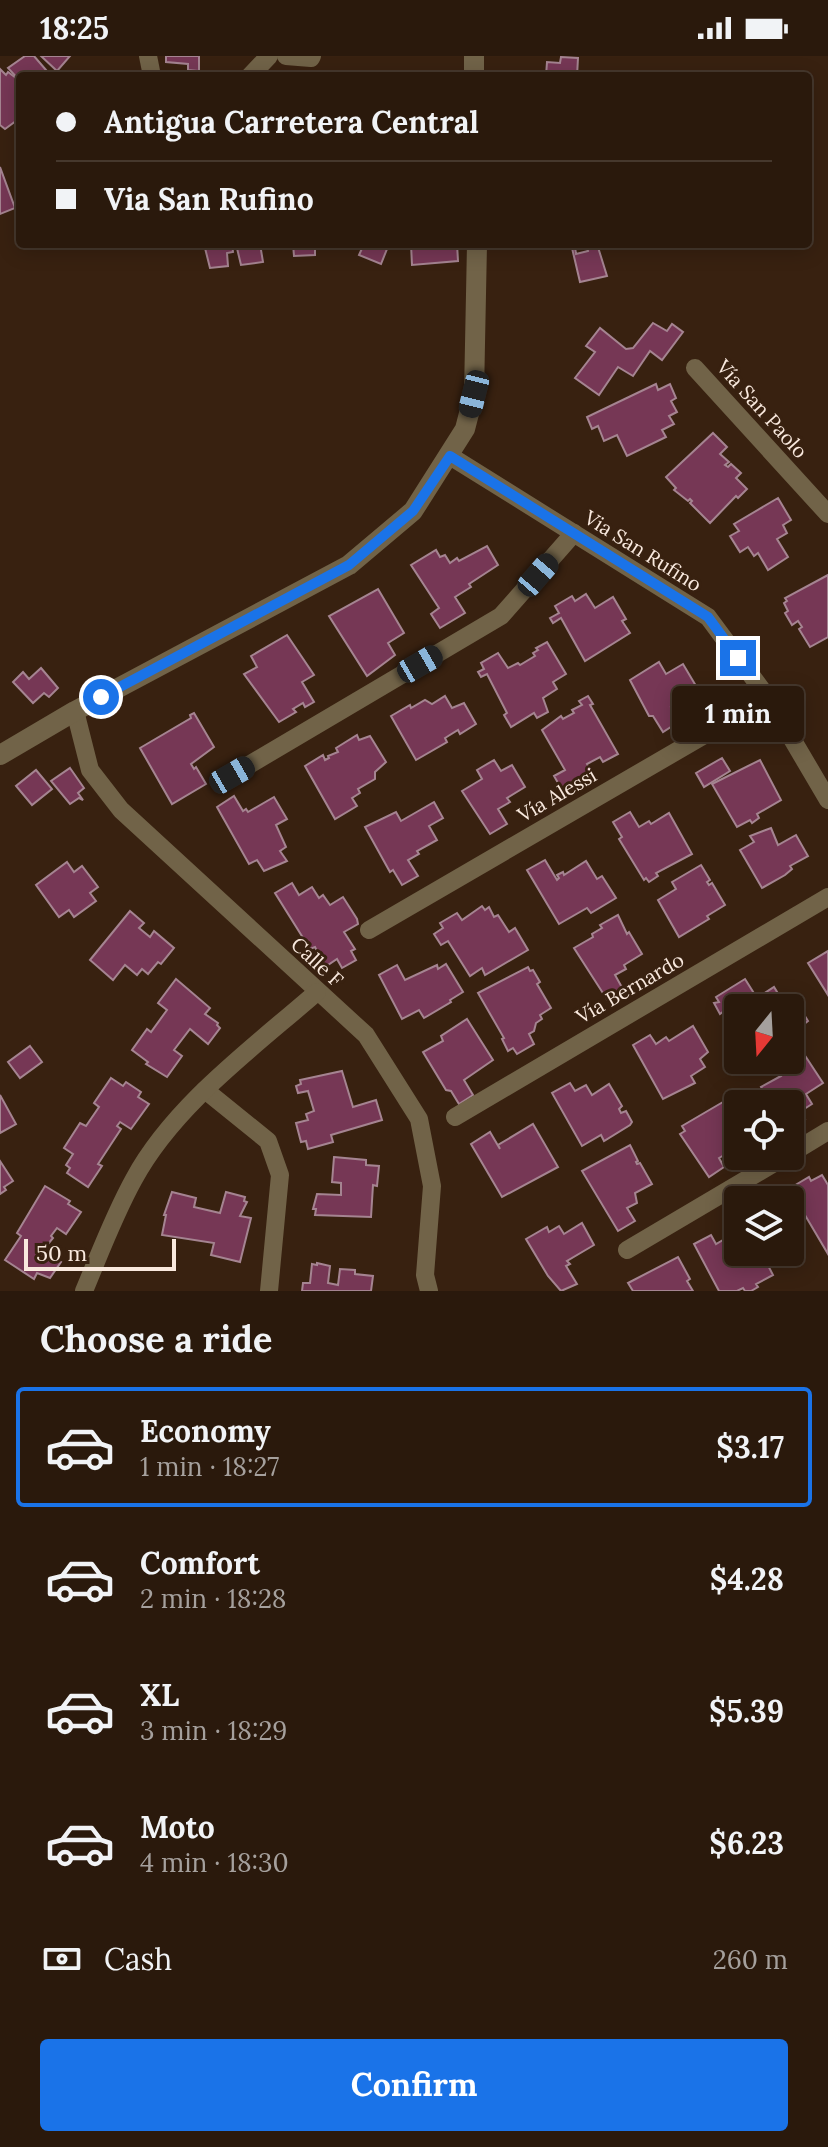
<!DOCTYPE html>
<meta charset="utf-8">
<style>
:root{--surface:#2a190c;--page:#36261a;--text:#f1f3f6;--muted:#a5a09d;--line:#46382d;--accent:#1a73e8}
body{margin:0;font-family:Lora,serif;background:var(--page);color:var(--text);height:100vh;display:flex;flex-direction:column;font-size:30px;white-space:nowrap}
*{box-sizing:border-box;margin:0}
p{font-size:26px;color:var(--muted)}
.icon{flex:none;width:44px;height:44px;fill:none;stroke:currentColor;stroke-width:2;stroke-linecap:round;stroke-linejoin:round}
.map{position:relative;height:1235px;overflow:hidden}
.details{display:flex;flex-direction:column;background:var(--surface);flex:1}
.details>*{flex:none}
.guide{position:absolute;left:16px;top:16px;width:796px;height:176px;border-radius:8px;box-shadow:0 4px 20px #0003,0 0 0 2px var(--line);display:grid;align-content:center;height:176px;padding:0 40px;background:var(--surface)}
.needle{width:52px;rotate:198deg}
.buttons{position:absolute;left:724px;top:938px;display:grid;gap:16px}
.buttons a{display:grid;place-items:center;width:80px;height:80px;border-radius:8px;background:var(--surface);box-shadow:0 4px 20px #0003,0 0 0 2px var(--line);font-size:40px}
.scale{position:absolute;left:24px;bottom:20px;width:152px;box-sizing:border-box;padding-left:8px;border:4px solid #f9e9de;border-top:0;font-size:22px;line-height:28px;white-space:nowrap;color:#f9e9de;-webkit-text-stroke:6px #382110;paint-order:stroke}
.end{position:absolute;width:36px;height:36px;margin:-18px;border:10px solid #1a73e8;background:#fff;box-shadow:0 0 0 4px #fff}
.from{border-radius:50%}
.bubble{position:absolute;height:56px;border-radius:8px;background:var(--surface);box-shadow:0 4px 20px #0003,0 0 0 2px var(--line);font-size:26px;font-weight:800;line-height:56px;text-align:center}
.car{position:absolute;width:24px;height:48px;margin:-24px -12px;border-radius:10px;box-shadow:0 0 6px 2px #0007;background:linear-gradient(#222 24%,#8ab4d8 0 40%,#222 0 76%,#8ab4d8 0 86%,#222 0)}
.guide b{display:flex;align-items:center;gap:28px;height:76px;font-size:30px}
.guide b+b{border-top:2px solid var(--line)}
.guide i{width:20px;height:20px;background:var(--text)}
ul{padding:0;list-style:none}
li{display:flex;align-items:center;gap:24px;height:120px;margin:0 16px 12px;padding:0 24px;border:4px solid transparent;border-radius:8px}
li div{flex:1}
li b{display:block;font-size:30px}
li em{font-style:normal;font-weight:800}
li.selected{border-color:var(--accent)}
li>.icon{width:72px;height:72px;stroke-width:1.5}
h2{padding:0 40px;font-size:36px;line-height:96px}
.pay{display:flex;align-items:center;gap:20px;height:88px;padding:0 40px;font-size:30px}
.pay p{margin-inline-start:auto}
.cta{display:flex;gap:16px;margin-top:auto;padding:16px 40px}
.cta a{flex:1;height:92px;border-radius:8px;background:var(--accent);color:#fff;font-size:32px;font-weight:800;line-height:92px;text-align:center}
.status{display:flex;justify-content:space-between;align-items:center;height:56px;padding:0 40px;background:var(--surface);direction:ltr}
.status svg{height:22px;fill:currentColor}
.map>svg:first-child{display:block}
.building{fill:#763755;stroke:#a58491;stroke-width:2}
.lines{fill:none;stroke-linecap:round;stroke-linejoin:round}
.minor{stroke:#716348;stroke-width:18}
.tertiary{stroke:#716348;stroke-width:20}
.route{stroke:#1a73e8;stroke-width:10}
.labels{text-anchor:middle;stroke-width:6;stroke-linejoin:round;paint-order:stroke}
.street-label{font-size:20px;fill:#f9e9de;stroke:#382110}
</style>
<div class="status"><b>18:25</b><svg viewBox="0 0 49 12"><path d="M0 12V9h3v3zM5 12V6h3v6zM10 12V3h3v9zM15 12V0h3v12zM26 1h20v11H26zM47 4h2v5h-2z"/></svg></div>
<div class="map">
<svg width="828" height="1235" viewBox="0 0 828 1235">
<rect width="100%" height="100%" fill="#382110"/>
<!-- building -->
<g class="building">
<path d="M25 0H34L46 14 39 20H20V25L8 12Z"/>
<path d="M41 0H70L57 15Z"/>
<path d="M166 0H199V15L188 14V8L166 6Z"/>
<path d="M561 1 578 2 577 20H546L547 6 560 7Z"/>
<path d="M0 13 6 19 8 16 20 25V62L5 73 0 69Z"/>
<path d="M0 111 15 152 0 158Z"/>
<path d="M204 188H232L233 196 227 197 228 210 210 212Z"/>
<path d="M236 188H260L263 206 241 209Z"/>
<path d="M293 188H315V199L294 200Z"/>
<path d="M364 188H389L381 208 359 199Z"/>
<path d="M411 188H457L458 205 412 209Z"/>
<path d="M597 188 607 220 580 226 572 192 575 191 576 198 588 195 587 190Z"/>
<path d="M653 267 667 275 672 268 683 276 662 304 650 295 633 320 618 311 599 339 575 322 595 296 586 290 600 272 626 293 633 292Z"/>
<path d="M656 328 658 334 670 328 676 342 671 345 677 356 669 360 674 368 662 374 666 381 627 400 617 379 604 385 598 370 592 373 587 361Z"/>
<path d="M713 377 727 391 720 398 729 406 725 409 728 411 731 408 741 417 736 422 747 433 738 442 736 440 710 467 690 447 692 445 690 443 688 445 674 434 676 432 666 421Z"/>
<path d="M778 442 791 464 783 469 787 477 777 483 788 501 768 514 758 497 754 500 748 491 740 496 730 480 739 475 734 468Z"/>
<path d="M487 490 498 509 469 528 471 531 455 541 465 557 440 572 431 558 439 552 411 509 436 494 440 501 445 499 450 507 457 502 459 505Z"/>
<path d="M828 519V581L810 591 799 573 802 571 798 565 792 569 785 557 788 555 784 547 787 545 785 542Z"/>
<path d="M378 533 404 577 388 587 395 599 367 620 329 560Z"/>
<path d="M586 538 595 552 613 541 626 563 622 565 630 577 585 605 561 562 553 567 550 562 559 557 555 550 572 540 575 545Z"/>
<path d="M287 579 314 619 302 626 314 646 305 651 303 647 293 653 296 656 279 666 244 618 257 611 251 600Z"/>
<path d="M547 586 566 618 553 626 557 633 543 642 548 656 537 662 534 657 511 671 504 659 507 657 487 618 481 621 478 616 484 613 481 607 498 597 508 612 518 607 520 609 535 600 533 597 538 594 536 592Z"/>
<path d="M659 606 666 618 683 608 696 630 680 640 682 644 671 651 680 665 663 676 653 660H649L630 624Z"/>
<path d="M41 612 58 632 49 641 44 637 33 647 13 626 23 616 29 623Z"/>
<path d="M445 640 452 652 464 647 476 668 460 678 458 674 445 682 447 686 416 704 391 660 410 649 411 652 425 644 432 648Z"/>
<path d="M588 640 593 648 590 649 618 698 603 706 600 701 587 708 593 718 562 734 554 720 565 714 542 674 561 660 563 663 574 657 572 654 582 649 579 645Z"/>
<path d="M194 657 214 691 191 708 194 713 196 711 206 728 172 748 140 692 191 662 190 659Z"/>
<path d="M357 679 359 684 370 680 386 706 375 716V723L358 733 360 737 352 742 357 750 335 763 305 710 323 699 325 704 329 702 328 700 338 696 336 692Z"/>
<path d="M722 702 730 715 704 731 696 717Z"/>
<path d="M494 704 501 715 512 709 525 731 507 742 510 746 498 753 507 768 490 778 462 735 482 723 477 714Z"/>
<path d="M760 704 781 744 757 758 759 762 752 767 750 764 737 771 712 728Z"/>
<path d="M70 712 84 732 78 737 83 744 79 742 70 748 51 725Z"/>
<path d="M36 714 52 733 32 749 16 730Z"/>
<path d="M234 740 243 755 246 753 248 756 274 741 287 763 276 769 286 791 280 795 287 805 264 815 257 804 249 808 217 751Z"/>
<path d="M434 746 443 762 429 770 437 784 417 795 419 798 408 804 418 820 402 829 393 814 390 816 365 771 396 756 401 765Z"/>
<path d="M630 756 639 771 649 765 651 768 669 757 692 798 656 817 658 820 649 826 646 822 644 824 619 783 622 781 613 766Z"/>
<path d="M771 772 778 789 796 779 808 800 790 810 792 813 785 819 762 832 740 794 754 786 750 780Z"/>
<path d="M545 804 557 824 559 822 557 819 563 816 564 819 586 805 597 823 602 820 616 842 591 857 587 852 559 868 527 814Z"/>
<path d="M67 806 74 816 82 810 98 831 90 837 96 845 74 861 69 854 59 861 36 829Z"/>
<path d="M701 809 710 824 707 826 709 829 712 827 725 849 707 860 709 863 679 881 658 844 676 833 672 826Z"/>
<path d="M292 827 299 839 312 831 319 842 323 839 330 849 343 841 357 863 358 868 344 876 355 893 351 895 356 904 342 912 337 903 325 911 315 891 310 893 275 837Z"/>
<path d="M482 850 485 854 489 851 494 861 498 859 509 876 515 872 528 894 485 919 482 912 470 920 448 885 441 889 434 878 443 872 440 867 457 857 462 864Z"/>
<path d="M130 855 144 867 139 872 150 881 154 875 174 892 161 908 158 906 148 918 142 913 137 919 125 909 113 924 90 904Z"/>
<path d="M618 859 627 878 629 876 642 898 624 909 626 913 615 919 624 935 608 945 574 892 593 881 592 878 602 872 600 869Z"/>
<path d="M828 895V939L808 907Z"/>
<path d="M446 908 463 936 450 944 451 946 424 962 419 954 402 963 379 919 397 909 405 924 437 909 438 913Z"/>
<path d="M528 911 530 915 533 914 540 926 537 928 551 952 540 959 542 963 536 967 534 975 529 978 534 988 517 998 513 992 508 995 502 983 504 982 478 937Z"/>
<path d="M176 923 210 952 205 958 218 967 217 969 220 972 208 988 190 973 174 994 182 1000 167 1021 146 1008 148 1006 132 994 147 973 151 976 167 954 158 947Z"/>
<path d="M745 923 757 942 774 931 785 949 795 944 808 965 790 979V952H738V979L724 955 720 958 714 947 719 946 716 941Z"/>
<path d="M467 963 493 1004 464 1024 473 1039 459 1048 451 1035 446 1034 423 996 443 985 441 980Z"/>
<path d="M693 970 708 996 700 1003 705 1011 691 1020 695 1027 663 1043 633 989 650 979 656 988 666 981 669 985Z"/>
<path d="M30 990 42 1006 20 1022 8 1006Z"/>
<path d="M800 992 823 1027 806 1038 812 1048 801 1055 805 1063 790 1072V1048H771L761 1031 781 1020 774 1008 780 1004H790V998Z"/>
<path d="M342 1015 353 1051 376 1044 382 1064 331 1079 333 1086 308 1093 306 1085 301 1086 296 1067 308 1064 306 1058 314 1055 308 1035 298 1037 296 1030 301 1028 300 1024Z"/>
<path d="M111 1022 123 1030 126 1026 141 1036 138 1041 149 1048 131 1073 120 1066 117 1070 121 1073 98 1108 102 1110 88 1131 67 1117 70 1112 66 1109 73 1098 64 1092 80 1067 86 1070 99 1051 94 1047Z"/>
<path d="M570 1027 575 1035 586 1029 592 1039 609 1028 622 1050 619 1053 621 1057 626 1055 632 1066 630 1069 604 1085 601 1079 582 1090 552 1037Z"/>
<path d="M0 1039 16 1068 0 1077Z"/>
<path d="M723 1046 738 1067V1078L725 1086 731 1095 719 1102 724 1111 709 1121 680 1078 685 1075 682 1070Z"/>
<path d="M533 1068 558 1111 502 1141 471 1088 490 1076 500 1093 498 1089Z"/>
<path d="M630 1089 638 1105 636 1106 637 1108 640 1107 652 1128 635 1137 637 1147 627 1152 635 1165 618 1175 582 1115Z"/>
<path d="M334 1101 366 1104V1109L379 1110 377 1130 373 1129 371 1161 315 1159 316 1153H313L317 1138 341 1139V1127L332 1126Z"/>
<path d="M0 1105 13 1125 4 1131 6 1134 0 1138Z"/>
<path d="M822 1119 828 1129V1198L799 1149 801 1147 792 1131 809 1121 811 1125Z"/>
<path d="M45 1130 70 1145 68 1148 81 1156 66 1178 57 1172 51 1180 53 1182 43 1194 61 1206 50 1222 37 1217 34 1223 5 1204 21 1180 17 1177Z"/>
<path d="M172 1136 196 1142 194 1151 220 1157 226 1136 245 1141 244 1145 247 1146 240 1160 251 1162 240 1206 211 1199 214 1187 162 1179 166 1159H164Z"/>
<path d="M582 1167 594 1189 567 1205 570 1208 566 1210 577 1228 561 1235 548 1220 526 1183 547 1171 549 1176 559 1170 564 1178Z"/>
<path d="M711 1179 716 1188 728 1181 732 1188 738 1184V1196H764L762 1198 773 1219 756 1228 758 1231 751 1235H745L743 1232 737 1235H719L694 1188Z"/>
<path d="M678 1201 690 1223 687 1225 693 1235H633L628 1227Z"/>
<path d="M317 1207 330 1210 328 1227 338 1229 340 1213 355 1214V1218L373 1220 371 1235H302L303 1227H310L312 1208 317 1209Z"/>
</g>
<g class="lines">
<!-- minor -->
<g class="minor">
<path d="M148 0 152 20"/>
<path d="M286 0 311 2 312 0"/>
<path d="M250 20 269 0"/>
<path d="M695 312 828 458"/>
<path d="M450 400 708 561 768 642 828 744"/>
<path d="M75 655 90 714 121 754 366 979 419 1063 432 1130 425 1219 429 1235"/>
<path d="M232 719 501 560 574 477"/>
<path d="M369 874 768 642"/>
<path d="M205 1034 268 1085 280 1119 269 1235"/>
<path d="M455 1061 828 841"/>
<path d="M790 1098 828 1075"/>
<path d="M627 1194 786 1100"/>
<path d="M84 1235C100 1197 114 1159 134 1123 174 1049 254 991 317 936"/>
</g>
<!-- tertiary -->
<g class="tertiary">
<path d="M474 0V20"/>
<path d="M0 699 75 655 349 509 413 455 465 373 474 338 477 188"/>
</g>
</g>
<g class="lines">
<!-- route -->
<path class="route" d="M101 641 349 509 413 455 450 400 708 561 738 602"/>
</g>
<g class="labels">
<!-- street labels -->
<g class="street-label">
<text transform="translate(762 353) rotate(48)" y="7">Vía San Paolo</text>
<text transform="translate(643 495) rotate(32)" y="7">Via San Rufino</text>
<text transform="translate(557 739) rotate(-30)" y="7">Vía Alessi</text>
<text transform="translate(317 906) rotate(43)" y="7">Calle F</text>
<text transform="translate(630 932) rotate(-30)" y="7">Vía Bernardo</text>
</g>
</g>
</svg>
<div class="buttons">
<a><svg class="needle" viewBox="-14 -14 28 28"><path d="M0-13l5 13h-10z" fill="#e53935"/><path d="M0 13l5-13h-10z" fill="#a5a09d"/></svg></a>
<a><svg class="icon" aria-label="locate" viewBox="0 0 24 24"><circle cx="12" cy="12" r="6"/><path d="M12 2v4M12 18v4M2 12h4M18 12h4"/></svg></a>
<a><svg class="icon" aria-label="layers" viewBox="0 0 24 24"><path d="M12 4l9 5-9 5-9-5zM3 14l9 5 9-5"/></svg></a>
</div>
<div class="scale">50 m</div>
<i class="end from" style="left:101px;top:641px"></i>
<i class="end" style="left:738px;top:602px"></i>
<div class="bubble" style="left:672px;top:630px;width:132px">1 min</div>
<i class="car" style="left:474px;top:338px;rotate:194deg"></i>
<i class="car" style="left:538px;top:519px;rotate:41deg"></i>
<i class="car" style="left:420px;top:608px;rotate:60deg"></i>
<i class="car" style="left:232px;top:719px;rotate:60deg"></i>
<div class="guide">
<b><i class="from"></i>Antigua Carretera Central</b>
<b><i></i>Via San Rufino</b>
</div>
</div>
<section class="details">
<h2>Choose a ride</h2>
<ul>
<li class="selected"><svg class="icon" aria-label="car" viewBox="0 0 24 24"><path d="M5 17H2v-5l4-1 3-4h7l3 4 3 1v5h-3M9 17h6M6 11h13"/><circle cx="7" cy="17" r="2"/><circle cx="17" cy="17" r="2"/></svg><div><b>Economy</b><p>1 min · 18:27</p></div><em>$3.17</em></li>
<li><svg class="icon" aria-label="car" viewBox="0 0 24 24"><path d="M5 17H2v-5l4-1 3-4h7l3 4 3 1v5h-3M9 17h6M6 11h13"/><circle cx="7" cy="17" r="2"/><circle cx="17" cy="17" r="2"/></svg><div><b>Comfort</b><p>2 min · 18:28</p></div><em>$4.28</em></li>
<li><svg class="icon" aria-label="car" viewBox="0 0 24 24"><path d="M5 17H2v-5l4-1 3-4h7l3 4 3 1v5h-3M9 17h6M6 11h13"/><circle cx="7" cy="17" r="2"/><circle cx="17" cy="17" r="2"/></svg><div><b>XL</b><p>3 min · 18:29</p></div><em>$5.39</em></li>
<li><svg class="icon" aria-label="car" viewBox="0 0 24 24"><path d="M5 17H2v-5l4-1 3-4h7l3 4 3 1v5h-3M9 17h6M6 11h13"/><circle cx="7" cy="17" r="2"/><circle cx="17" cy="17" r="2"/></svg><div><b>Moto</b><p>4 min · 18:30</p></div><em>$6.23</em></li>
</ul>
<div class="pay"><svg class="icon" aria-label="cash" viewBox="0 0 24 24"><path d="M3 7h18v10H3z"/><circle cx="12" cy="12" r="2"/></svg>Cash<p>260 m</p></div>
<div class="cta"><a>Confirm</a></div>
</section>
